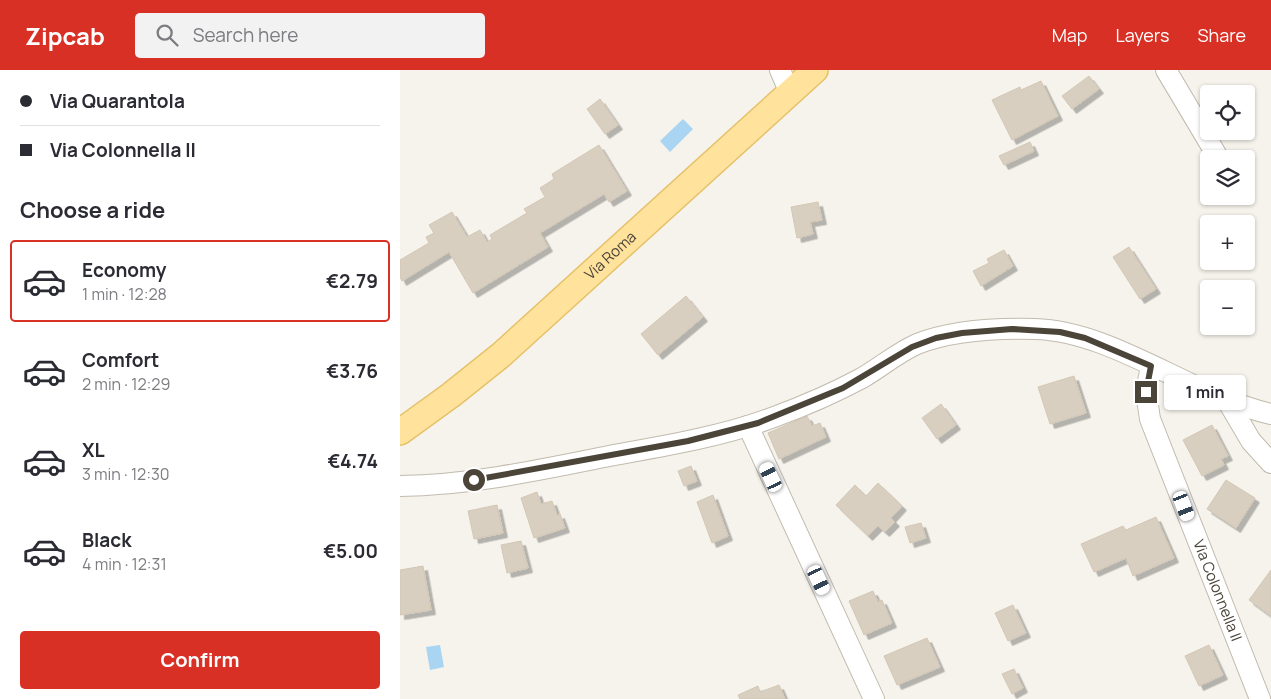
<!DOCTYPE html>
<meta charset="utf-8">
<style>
:root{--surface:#fff;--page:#f2f2f3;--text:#2b2b33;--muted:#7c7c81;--line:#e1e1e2;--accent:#d93025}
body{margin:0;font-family:Manrope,sans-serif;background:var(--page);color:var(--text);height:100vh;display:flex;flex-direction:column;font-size:19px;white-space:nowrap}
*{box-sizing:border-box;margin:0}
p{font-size:16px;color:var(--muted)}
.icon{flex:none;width:28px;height:28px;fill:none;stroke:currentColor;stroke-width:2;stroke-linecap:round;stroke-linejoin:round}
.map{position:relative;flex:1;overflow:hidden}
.panel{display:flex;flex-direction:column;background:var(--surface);width:400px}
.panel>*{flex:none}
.guide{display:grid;align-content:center;height:110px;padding:0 20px;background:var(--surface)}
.tools{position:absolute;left:800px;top:15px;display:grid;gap:10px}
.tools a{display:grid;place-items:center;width:55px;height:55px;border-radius:5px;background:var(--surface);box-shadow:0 1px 4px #0004;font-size:25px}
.end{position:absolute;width:22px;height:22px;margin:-11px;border:6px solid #4b4439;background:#fff;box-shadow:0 0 0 2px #fff}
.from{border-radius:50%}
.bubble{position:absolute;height:35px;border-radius:5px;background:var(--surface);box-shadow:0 1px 4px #0004;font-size:16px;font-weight:700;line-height:35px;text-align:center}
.car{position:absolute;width:15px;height:30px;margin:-15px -8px;border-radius:6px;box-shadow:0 0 4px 1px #0007;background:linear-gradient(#fff 24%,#345 0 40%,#fff 0 76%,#345 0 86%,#fff 0)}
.guide b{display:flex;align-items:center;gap:18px;height:48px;font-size:19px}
.guide b+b{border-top:1px solid var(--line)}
.guide i{width:12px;height:12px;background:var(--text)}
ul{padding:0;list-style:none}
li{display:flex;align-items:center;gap:15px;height:82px;margin:0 10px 8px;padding:0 10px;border:2px solid transparent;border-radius:5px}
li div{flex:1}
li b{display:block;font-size:19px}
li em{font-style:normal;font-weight:700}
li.selected{border-color:var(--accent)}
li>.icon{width:45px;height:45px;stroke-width:1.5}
h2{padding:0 20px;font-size:22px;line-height:60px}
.primary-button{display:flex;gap:10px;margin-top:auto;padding:10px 20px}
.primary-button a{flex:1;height:58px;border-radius:5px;background:var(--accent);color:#fff;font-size:20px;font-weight:700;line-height:58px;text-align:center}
header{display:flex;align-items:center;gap:30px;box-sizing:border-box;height:70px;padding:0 25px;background:var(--accent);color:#fff}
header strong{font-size:24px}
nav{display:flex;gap:28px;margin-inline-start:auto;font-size:18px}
.search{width:350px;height:45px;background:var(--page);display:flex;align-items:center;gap:12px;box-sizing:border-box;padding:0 18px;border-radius:5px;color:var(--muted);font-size:19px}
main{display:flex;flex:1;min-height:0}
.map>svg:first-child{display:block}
.water{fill:#a9d4f2}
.building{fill:#d8cfc1;stroke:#d3c7b4;filter:url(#shadow)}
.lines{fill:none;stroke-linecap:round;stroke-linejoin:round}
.minor-casing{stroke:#c2bbae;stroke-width:22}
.major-casing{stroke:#e6c16a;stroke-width:28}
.minor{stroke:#fff;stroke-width:20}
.major{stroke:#ffe39c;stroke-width:25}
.route{stroke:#4b4439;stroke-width:6}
.labels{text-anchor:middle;stroke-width:4;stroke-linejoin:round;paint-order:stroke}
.street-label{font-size:15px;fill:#4b4439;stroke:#fff}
</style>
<header>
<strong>Zipcab</strong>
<div class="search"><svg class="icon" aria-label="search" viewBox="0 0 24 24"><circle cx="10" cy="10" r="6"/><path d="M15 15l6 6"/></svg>Search here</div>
<nav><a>Map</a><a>Layers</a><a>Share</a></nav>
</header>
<main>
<section class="panel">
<div class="guide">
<b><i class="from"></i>Via Quarantola</b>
<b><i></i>Via Colonnella II</b>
</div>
<h2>Choose a ride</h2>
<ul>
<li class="selected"><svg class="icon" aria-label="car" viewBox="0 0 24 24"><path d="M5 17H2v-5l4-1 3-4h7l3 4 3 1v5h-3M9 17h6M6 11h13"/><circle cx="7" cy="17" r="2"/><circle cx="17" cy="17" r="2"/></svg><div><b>Economy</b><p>1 min · 12:28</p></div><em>€2.79</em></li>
<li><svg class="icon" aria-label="car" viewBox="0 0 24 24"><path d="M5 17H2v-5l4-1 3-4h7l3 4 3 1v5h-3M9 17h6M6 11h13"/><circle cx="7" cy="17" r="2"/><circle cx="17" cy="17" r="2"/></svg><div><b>Comfort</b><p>2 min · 12:29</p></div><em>€3.76</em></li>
<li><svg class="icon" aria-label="car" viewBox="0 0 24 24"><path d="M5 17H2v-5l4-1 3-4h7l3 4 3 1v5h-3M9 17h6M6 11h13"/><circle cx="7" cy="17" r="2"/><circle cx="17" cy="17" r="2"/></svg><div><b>XL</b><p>3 min · 12:30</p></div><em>€4.74</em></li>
<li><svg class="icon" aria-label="car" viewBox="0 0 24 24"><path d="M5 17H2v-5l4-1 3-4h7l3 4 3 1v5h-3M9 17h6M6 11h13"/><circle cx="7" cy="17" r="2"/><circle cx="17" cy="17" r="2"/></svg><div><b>Black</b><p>4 min · 12:31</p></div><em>€5.00</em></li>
</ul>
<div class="primary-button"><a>Confirm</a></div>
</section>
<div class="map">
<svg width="871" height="629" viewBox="0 0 871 629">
<defs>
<filter id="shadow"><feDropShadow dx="4.5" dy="4.5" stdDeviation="0" flood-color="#0004"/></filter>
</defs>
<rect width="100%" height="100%" fill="#f6f3ec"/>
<!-- water -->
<g class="water">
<path d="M283 49 293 59 270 82 260 71Z"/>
<path d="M40 575 44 597 30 600 26 577Z"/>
</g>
<!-- building -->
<g class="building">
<path d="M689 6 699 19 672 39 662 26Z"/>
<path d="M641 11 658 46 612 70 592 30 620 17 621 20Z"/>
<path d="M200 29 218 55 205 64 187 39Z"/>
<path d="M630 72 634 81 604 95 599 86Z"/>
<path d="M199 75 227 121 209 132 204 124 140 163 148 177 73 223 49 182 2 211 0 207V190L29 173 26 167 34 163 29 155 52 142 67 167 80 160 87 172 92 169 90 165 127 143 124 139 145 127 140 118 154 109 152 104Z"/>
<path d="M418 132 422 150 410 152 413 164 397 168 391 137Z"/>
<path d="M729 177 756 219 740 229 713 187Z"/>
<path d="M604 180 613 196 581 216 573 201 589 193 587 189Z"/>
<path d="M286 226 303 247 258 285 241 264Z"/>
<path d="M674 306 686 343 650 354 638 317Z"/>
<path d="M541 334 556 355 537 369 522 348Z"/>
<path d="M407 346 412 356 420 353 426 367 379 389 368 363Z"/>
<path d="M812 355 828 386 821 389 824 395 802 406 783 370Z"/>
<path d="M291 396 297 411 284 416 278 401Z"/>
<path d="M826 410 855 428 836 458 807 439Z"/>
<path d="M478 413 502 436 491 448 495 452 485 462 478 456 468 466 436 435 455 415 466 426Z"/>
<path d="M137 422 141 434 152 431 157 445 160 444 165 458 134 468 121 428Z"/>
<path d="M313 425 328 466 312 473 297 432Z"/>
<path d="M97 435 103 463 74 469 68 441Z"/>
<path d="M756 447 774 488 733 506 726 488 694 502 681 474 723 456 726 460Z"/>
<path d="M521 453 526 468 510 473 505 457Z"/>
<path d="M121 471 128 498 107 503 101 475Z"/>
<path d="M23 496 31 540 0 545V500Z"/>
<path d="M871 500V546L849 530Z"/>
<path d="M473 521 478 532 482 530 492 553 464 565 449 531Z"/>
<path d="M613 535 626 563 608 571 595 543Z"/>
<path d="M527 568 540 597 497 615 484 586Z"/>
<path d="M809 575 823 605 799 616 785 586Z"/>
<path d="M614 599 623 618 612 624 602 604Z"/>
<path d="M379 615 385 629H340L338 625 358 616 360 622Z"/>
</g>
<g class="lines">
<!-- minor casing -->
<g class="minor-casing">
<g id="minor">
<path d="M380 0 390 23"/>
<path d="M766 0 819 89"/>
<path id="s1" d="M751 296 746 322 750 349 860 629"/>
<path d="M828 332 851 371 871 393"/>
<path d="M348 356 474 629"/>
<path d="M0 416C70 415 140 400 209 386 264 376 321 367 374 347 404 336 434 323 462 308 481 297 497 283 517 274 553 260 596 258 635 259 713 261 792 326 871 344"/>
</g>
</g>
<!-- major casing -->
<g class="major-casing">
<g id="major">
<path id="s2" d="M0 362 51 325 101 285 415 0"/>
</g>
</g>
<!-- minor -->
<use href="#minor" class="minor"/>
<!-- major -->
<use href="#major" class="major"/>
</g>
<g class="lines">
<!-- route -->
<path class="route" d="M74 410 288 371 358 353 443 318 512 277 536 268 562 263 612 259 660 262 685 268 751 296 746 322"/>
</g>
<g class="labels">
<!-- street labels -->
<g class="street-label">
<text dy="5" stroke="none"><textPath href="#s2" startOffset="275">Via Roma</textPath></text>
<text dy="5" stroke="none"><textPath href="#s1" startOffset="238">Via Colonnella II</textPath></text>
</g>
</g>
</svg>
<div class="tools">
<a><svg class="icon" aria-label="locate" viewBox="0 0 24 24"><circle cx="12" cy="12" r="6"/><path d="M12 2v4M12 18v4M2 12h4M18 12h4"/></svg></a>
<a><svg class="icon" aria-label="layers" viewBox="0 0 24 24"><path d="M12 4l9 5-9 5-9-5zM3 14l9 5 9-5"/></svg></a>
<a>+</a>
<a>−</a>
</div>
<i class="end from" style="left:74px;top:410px"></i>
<i class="end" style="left:746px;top:322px"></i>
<div class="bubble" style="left:764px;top:305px;width:82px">1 min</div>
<i class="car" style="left:371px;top:407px;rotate:335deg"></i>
<i class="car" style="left:784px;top:436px;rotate:159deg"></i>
<i class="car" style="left:419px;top:510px;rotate:155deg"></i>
</div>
</main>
